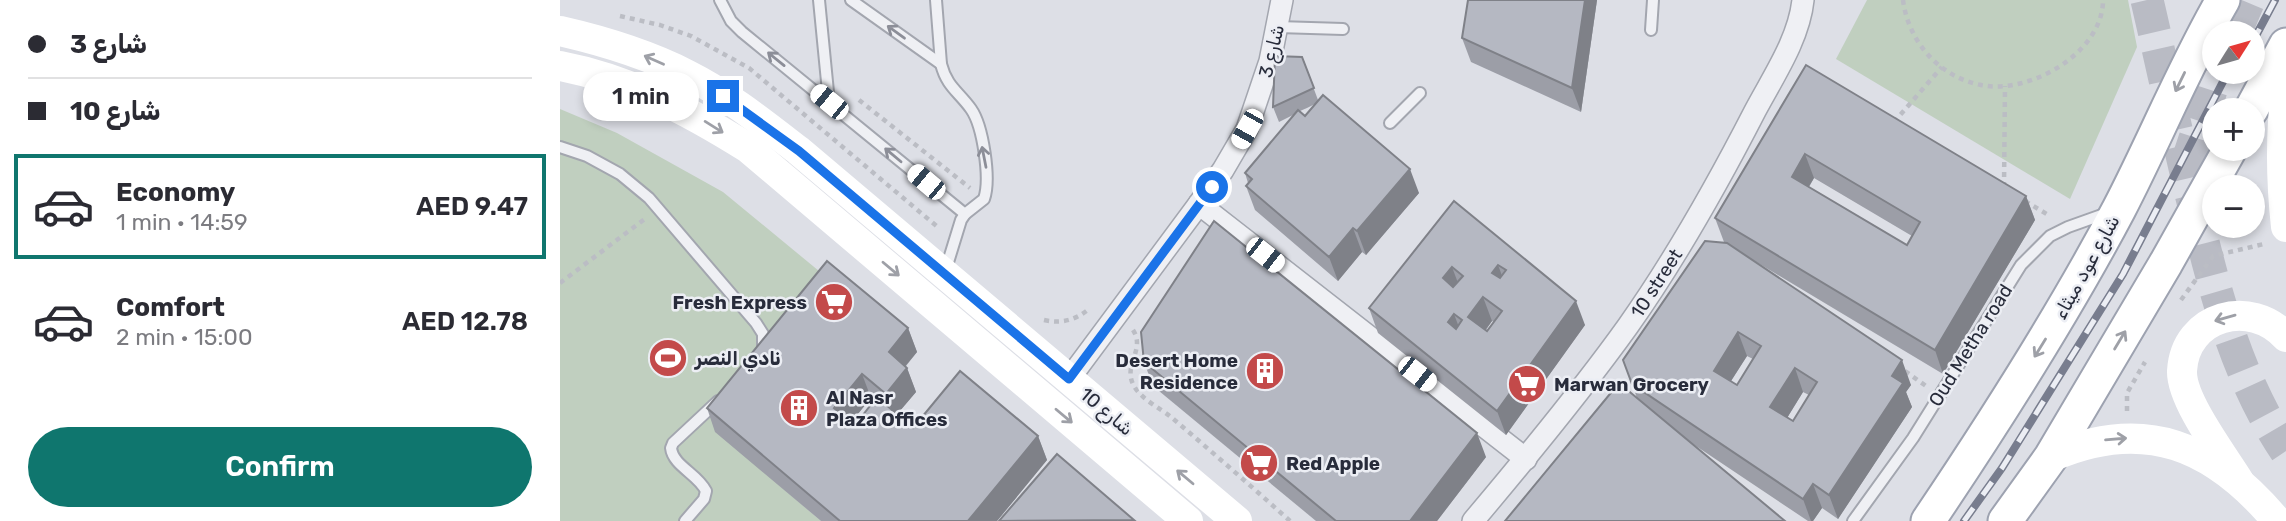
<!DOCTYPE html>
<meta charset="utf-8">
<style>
:root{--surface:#fff;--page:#f2f2f3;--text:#2b2b33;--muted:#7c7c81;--line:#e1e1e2;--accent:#0f766e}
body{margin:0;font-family:Rubik,Vazirmatn,sans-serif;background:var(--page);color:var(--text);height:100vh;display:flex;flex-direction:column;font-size:26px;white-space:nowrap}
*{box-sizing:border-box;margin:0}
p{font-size:23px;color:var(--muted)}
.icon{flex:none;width:38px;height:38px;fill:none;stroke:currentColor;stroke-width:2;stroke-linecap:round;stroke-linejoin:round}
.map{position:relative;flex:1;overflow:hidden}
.drawer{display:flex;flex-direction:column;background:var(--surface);width:560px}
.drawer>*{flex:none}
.guide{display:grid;align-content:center;height:154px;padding:0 28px;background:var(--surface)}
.needle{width:46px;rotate:53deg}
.controls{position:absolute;left:1642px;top:21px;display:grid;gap:14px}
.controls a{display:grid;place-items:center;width:63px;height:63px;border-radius:50%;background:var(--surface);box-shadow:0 4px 10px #0003;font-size:35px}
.end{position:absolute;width:32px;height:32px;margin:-16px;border:9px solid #1a73e8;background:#fff;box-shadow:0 0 0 4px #fff}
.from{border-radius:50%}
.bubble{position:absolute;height:49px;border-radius:24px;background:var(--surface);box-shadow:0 4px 10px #0003;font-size:23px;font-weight:600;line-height:49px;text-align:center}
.car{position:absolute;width:21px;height:42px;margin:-21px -10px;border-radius:9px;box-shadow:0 0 5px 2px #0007;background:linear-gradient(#fff 24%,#345 0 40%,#fff 0 76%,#345 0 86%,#fff 0)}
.guide b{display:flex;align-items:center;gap:24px;height:66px;font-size:26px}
.guide b+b{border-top:2px solid var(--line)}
.guide i{width:18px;height:18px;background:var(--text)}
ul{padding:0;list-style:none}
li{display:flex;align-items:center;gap:21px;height:105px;margin:0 14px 10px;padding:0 14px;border:4px solid transparent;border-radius:0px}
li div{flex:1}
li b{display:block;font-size:26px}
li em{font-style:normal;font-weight:600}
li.selected{border-color:var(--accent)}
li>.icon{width:63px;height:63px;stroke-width:1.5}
.action{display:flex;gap:14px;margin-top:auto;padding:14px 28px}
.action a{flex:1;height:80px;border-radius:42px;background:var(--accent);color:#fff;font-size:28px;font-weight:600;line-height:80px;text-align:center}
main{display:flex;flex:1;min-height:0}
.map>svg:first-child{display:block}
.green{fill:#c0cfbf}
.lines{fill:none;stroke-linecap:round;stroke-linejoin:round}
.primary-tunnel{stroke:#b9bbc4;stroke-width:33;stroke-dasharray:33 17;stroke-linecap:butt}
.service-casing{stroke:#a3a6af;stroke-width:14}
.minor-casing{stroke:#a3a6af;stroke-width:24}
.primary-casing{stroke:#9da2b0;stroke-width:37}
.path{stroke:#bbbdc4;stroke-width:4.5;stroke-dasharray:5 5;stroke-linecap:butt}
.service{stroke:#eff0f4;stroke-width:10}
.minor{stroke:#eff0f4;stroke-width:21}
.secondary{stroke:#fff;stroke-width:30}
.primary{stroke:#fff;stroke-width:33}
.rail-casing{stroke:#787d8e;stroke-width:8}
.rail{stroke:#eceef4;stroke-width:5;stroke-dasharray:16;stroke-linecap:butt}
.wall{fill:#9c9ea7;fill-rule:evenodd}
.shaded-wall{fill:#7f8188}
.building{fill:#b5b8c2;stroke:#7f8188;stroke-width:2;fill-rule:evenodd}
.oneway{stroke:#8c8e98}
.oneway2{stroke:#9ea0a7}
.route{stroke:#1a73e8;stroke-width:9}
.labels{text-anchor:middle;stroke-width:5;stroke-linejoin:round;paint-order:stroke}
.street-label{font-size:19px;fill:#282c3b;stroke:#eceef4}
.poi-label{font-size:19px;font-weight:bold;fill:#282c3b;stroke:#eceef4;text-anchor:start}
</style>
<main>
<section class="drawer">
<div class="guide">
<b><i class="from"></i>شارع 3</b>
<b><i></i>شارع 10</b>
</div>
<ul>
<li class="selected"><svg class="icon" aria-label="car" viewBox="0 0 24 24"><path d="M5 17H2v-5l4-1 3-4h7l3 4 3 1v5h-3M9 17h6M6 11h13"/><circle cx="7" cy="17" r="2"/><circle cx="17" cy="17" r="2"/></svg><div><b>Economy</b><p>1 min · 14:59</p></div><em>AED 9.47</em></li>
<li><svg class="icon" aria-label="car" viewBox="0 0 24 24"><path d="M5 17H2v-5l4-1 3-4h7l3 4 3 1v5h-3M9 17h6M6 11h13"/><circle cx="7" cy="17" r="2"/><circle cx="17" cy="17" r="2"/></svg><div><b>Comfort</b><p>2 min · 15:00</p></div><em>AED 12.78</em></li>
</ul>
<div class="action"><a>Confirm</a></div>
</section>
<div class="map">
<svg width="1726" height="521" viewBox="0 0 1726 521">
<rect width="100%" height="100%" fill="#dddfe6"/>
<!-- green -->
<g class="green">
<path d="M1307 0H1568L1577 47 1510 199 1276 59Z"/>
<path d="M0 109 57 133 163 192 276 285 156 431 261 521H0Z"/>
</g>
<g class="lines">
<!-- primary-tunnel -->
<g class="primary-tunnel">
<path d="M1587 0C1604 73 1619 146 1637 218 1657 300 1679 381 1726 451"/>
<path d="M1675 33 1689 0"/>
<path d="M1625 169 1657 72"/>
</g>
<!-- service casing -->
<g class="service-casing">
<g id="service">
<path d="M160 0 171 21 182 32 405 214"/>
<path d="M259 0 269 102"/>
<path d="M291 0 381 64"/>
<path d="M376 0 381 64C387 87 398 91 411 109 423 126 431 179 424 199L405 214 401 220 385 272"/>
<path d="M718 27 783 29"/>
<path d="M1091 30 1093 0"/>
<path d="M830 123 860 93"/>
<path d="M0 147 27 156 60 174 89 198 196 323 203 334V350"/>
<path d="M125 521 144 499 146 491C138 474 113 466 111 448L113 443 158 401"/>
<path d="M1293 521 1353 438 1461 265 1490 236 1508 227 1550 212"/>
</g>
</g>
<!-- minor casing -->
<g class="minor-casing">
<g id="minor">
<path d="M639 204 966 459"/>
<path d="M509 379 639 204 663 170 687 129 710 61 722 0"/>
<path d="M913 521C967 457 1020 393 1068 326 1116 258 1157 185 1195 111 1213 77 1239 39 1243 0"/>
</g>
</g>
<!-- primary casing -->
<g class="primary-casing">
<g id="primary">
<path d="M1691 110 1726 45"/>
<path d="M1368 521C1436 420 1502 317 1559 209 1595 140 1624 67 1663 0"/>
<path d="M1445 521 1491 457 1606 263 1670 149"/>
</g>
</g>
<!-- path -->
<g class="path">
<path d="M1343 0C1348 41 1379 77 1421 85 1469 95 1543 53 1543 0"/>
<path d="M60 16 100 25 131 36 189 68 380 229"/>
<path d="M299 100 410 188"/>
<path d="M1334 122 1382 67"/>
<path d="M1444 187 1445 86"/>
<path d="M1465 201 1490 216"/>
<path d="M0 283 86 218"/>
<path d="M1621 300 1653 256 1704 244"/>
<path d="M484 320C502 324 516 320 530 308"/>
<path d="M573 330C586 350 562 365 574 386 581 399 600 408 611 417 651 451 691 486 730 521"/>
<path d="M1345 371 1366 386"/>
<path d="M1567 411V393L1585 362"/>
</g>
<!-- service -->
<use href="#service" class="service"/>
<!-- minor -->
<use href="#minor" class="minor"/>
<!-- secondary -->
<g class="secondary">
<path d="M0 31C44 41 87 54 128 75 168 95 204 124 239 151L677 521"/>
<path d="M0 66C69 79 129 111 188 148L628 521"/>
<path d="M1726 90C1720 137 1721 181 1726 227"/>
<path d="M1491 457C1585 416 1654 446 1717 521"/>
<path d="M1679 481C1663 455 1621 400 1622 371 1625 315 1691 298 1726 337"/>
</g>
<!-- primary -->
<use href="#primary" class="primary"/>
<!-- rail casing -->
<g class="rail-casing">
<g id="rail">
<path d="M1692 43 1715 0"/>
<path d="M1404 521 1442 468 1563 274 1668 72"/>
</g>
</g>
<!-- rail -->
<use href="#rail" class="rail"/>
</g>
<!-- wall -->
<g class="wall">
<path d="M908 0H1037L1021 112 911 62 902 38Z"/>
<path d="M742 57 758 100 859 193 806 255 802 252 778 281 695 210 686 186 688 183 685 173 735 114 719 122 713 107ZM755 104 745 116 740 111 747 108Z"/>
<path d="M1246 65 1466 196 1475 220 1383 374 1178 251 1351 385 1346 392 1352 407 1278 519 1262 508 1253 521H1248L1127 440 1077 398 1063 360 1165 243 1164 242 1155 218ZM1254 178 1352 236 1347 245 1249 187ZM1187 356 1193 359 1177 385 1171 381ZM1243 392 1249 395 1233 421 1227 418Z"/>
<path d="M894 201 1025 325 946 435 818 333 809 308ZM932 321 934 322 927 331 926 330Z"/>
<path d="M348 328 357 352 346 366 347 368 356 392 337 414 353 428 478 436 487 460 437 521H261L155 432 147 408ZM311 398 314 401 295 425 291 422Z"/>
<path d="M584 362 926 457 877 521H756L593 386Z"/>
</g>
<!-- shaded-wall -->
<g class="shaded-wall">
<path d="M1025 0H1037L1021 112 1012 88Z"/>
<path d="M1245 154 1254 178 1240 201 1232 177Z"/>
<path d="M850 169 859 193 806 255 797 231Z"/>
<path d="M1466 196 1475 220 1383 374 1375 350Z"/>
<path d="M793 228 802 252 778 281 769 257Z"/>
<path d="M938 265 947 289 932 273Z"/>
<path d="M892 267 901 291 892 302 883 278Z"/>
<path d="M923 297 932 321 917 341 908 317Z"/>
<path d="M1016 301 1025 325 946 435 937 411Z"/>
<path d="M894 314 903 338 888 322Z"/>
<path d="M348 328 357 352 337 376 329 352Z"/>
<path d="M1178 332 1187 356 1162 395 1154 371Z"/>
<path d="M1342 360 1351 385 1346 392 1352 407 1278 519 1269 495 1332 376Z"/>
<path d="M347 368 356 392 334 418 326 394Z"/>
<path d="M1235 368 1243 392 1219 431 1210 407Z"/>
<path d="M302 374 311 398 283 432 274 408Z"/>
<path d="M917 433 926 457 877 521H850Z"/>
<path d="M478 436 487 460 437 521H408Z"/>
<path d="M1253 484 1262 508 1253 521H1251L1243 499Z"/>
</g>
<!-- building -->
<g class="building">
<path d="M908 0H1025L1012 88 902 38Z"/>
<path d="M715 56 742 57 754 88 713 107Z"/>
<path d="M1246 65 1466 196 1375 350 1155 218ZM1245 154 1360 222 1347 245 1232 177Z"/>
<path d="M763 95 850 169 797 231 793 228 769 257 686 186 692 179 685 173 738 110 745 116Z"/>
<path d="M894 201 1016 301 937 411 809 308ZM938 265 946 270 940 278 932 273ZM892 267 903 276 893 287 883 278ZM923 297 942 311 927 331 908 317ZM894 314 902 320 896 329 888 322Z"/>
<path d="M654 221 917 433 850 521H776L584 362 581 332Z"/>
<path d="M1145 241 1167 243 1342 360 1332 376 1343 383 1269 495 1253 484 1243 499 1072 384 1063 360ZM1178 332 1201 346 1177 385 1154 371ZM1235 368 1257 382 1233 421 1210 407Z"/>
<path d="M267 261 348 328 329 352 347 368 326 394 302 374 274 408 295 425 317 397 353 428 400 371 478 436 408 521H280L147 408Z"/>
<path d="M1059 383 1225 521H945Z"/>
<path d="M497 454 574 520 439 521Z"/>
</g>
<!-- one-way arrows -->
<defs><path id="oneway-shaft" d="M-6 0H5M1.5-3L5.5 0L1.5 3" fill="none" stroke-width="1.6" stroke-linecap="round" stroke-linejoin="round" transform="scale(1.75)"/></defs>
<g class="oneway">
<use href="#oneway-shaft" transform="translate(336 32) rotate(-144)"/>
<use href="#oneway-shaft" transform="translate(216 59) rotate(-141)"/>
<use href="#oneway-shaft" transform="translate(333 155) rotate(-140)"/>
<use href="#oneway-shaft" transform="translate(424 157) rotate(-101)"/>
</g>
<g class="oneway2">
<use href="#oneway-shaft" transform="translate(94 60) rotate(-156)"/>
<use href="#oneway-shaft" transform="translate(1620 82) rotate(116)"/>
<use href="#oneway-shaft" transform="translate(154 127) rotate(32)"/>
<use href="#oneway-shaft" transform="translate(331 269) rotate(40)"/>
<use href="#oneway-shaft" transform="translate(1665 318) rotate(164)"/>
<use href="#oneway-shaft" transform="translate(1560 340) rotate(-59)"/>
<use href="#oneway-shaft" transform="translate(1480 348) rotate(122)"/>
<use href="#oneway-shaft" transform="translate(504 416) rotate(40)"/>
<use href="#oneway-shaft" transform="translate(1556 439) rotate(-5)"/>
<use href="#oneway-shaft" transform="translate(625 477) rotate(-140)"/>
</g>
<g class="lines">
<!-- route -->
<path class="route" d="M163 96 239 151 509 379 652 187"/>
</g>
<!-- icons -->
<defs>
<g id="supermarket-disc" transform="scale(2.0125)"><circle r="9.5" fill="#c34a4a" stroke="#eceef4"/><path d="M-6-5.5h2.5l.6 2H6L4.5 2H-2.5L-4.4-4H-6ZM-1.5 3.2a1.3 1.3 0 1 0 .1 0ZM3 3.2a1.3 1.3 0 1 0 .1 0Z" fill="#fff"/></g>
<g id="stadium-disc" transform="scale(2.0125)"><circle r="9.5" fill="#c34a4a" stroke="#eceef4"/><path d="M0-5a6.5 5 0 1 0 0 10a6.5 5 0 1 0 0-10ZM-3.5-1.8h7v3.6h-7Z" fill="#fff"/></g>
<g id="building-disc" transform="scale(2.0125)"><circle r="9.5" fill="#c34a4a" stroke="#eceef4"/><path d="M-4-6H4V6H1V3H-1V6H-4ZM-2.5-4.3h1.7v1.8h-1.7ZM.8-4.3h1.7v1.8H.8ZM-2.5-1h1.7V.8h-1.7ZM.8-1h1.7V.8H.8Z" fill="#fff"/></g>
</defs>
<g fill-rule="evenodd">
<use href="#supermarket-disc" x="274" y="302"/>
<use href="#stadium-disc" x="108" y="358"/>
<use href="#building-disc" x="705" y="371"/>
<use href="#supermarket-disc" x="967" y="384"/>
<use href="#building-disc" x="239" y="408"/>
<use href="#supermarket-disc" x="699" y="463"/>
</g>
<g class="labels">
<!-- street labels -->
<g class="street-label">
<text transform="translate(711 51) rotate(-76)" y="7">شارع 3</text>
<text transform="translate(1526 267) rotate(-61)" y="7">شارع عود ميثاء</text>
<text transform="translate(1096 283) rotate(-57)" y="7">10 street</text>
<text transform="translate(1410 345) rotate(-58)" y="7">Oud Metha road</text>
<text transform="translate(547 411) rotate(40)" y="7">شارع 10</text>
</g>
<!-- poi labels -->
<g class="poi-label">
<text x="247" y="309" text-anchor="end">Fresh Express</text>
<text x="135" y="365">نادي النصر</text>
<text x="678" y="367" text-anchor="end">Desert Home<tspan x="678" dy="22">Residence</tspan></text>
<text x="994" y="391">Marwan Grocery</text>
<text x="266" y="404">Al Nasr<tspan x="266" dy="22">Plaza Offices</tspan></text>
<text x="726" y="470">Red Apple</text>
</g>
</g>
</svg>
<div class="controls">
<a><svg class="needle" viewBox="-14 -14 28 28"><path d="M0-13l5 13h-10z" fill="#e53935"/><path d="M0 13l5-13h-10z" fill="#7c7c81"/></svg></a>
<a>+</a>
<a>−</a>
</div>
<i class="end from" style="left:652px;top:187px"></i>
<i class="end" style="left:163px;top:96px"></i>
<div class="bubble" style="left:23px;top:72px;width:116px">1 min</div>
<i class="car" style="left:269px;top:102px;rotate:309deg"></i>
<i class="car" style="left:687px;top:129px;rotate:209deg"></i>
<i class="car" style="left:366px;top:182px;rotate:310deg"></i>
<i class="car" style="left:705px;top:255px;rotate:128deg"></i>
<i class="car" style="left:857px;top:374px;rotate:128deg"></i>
</div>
</main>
